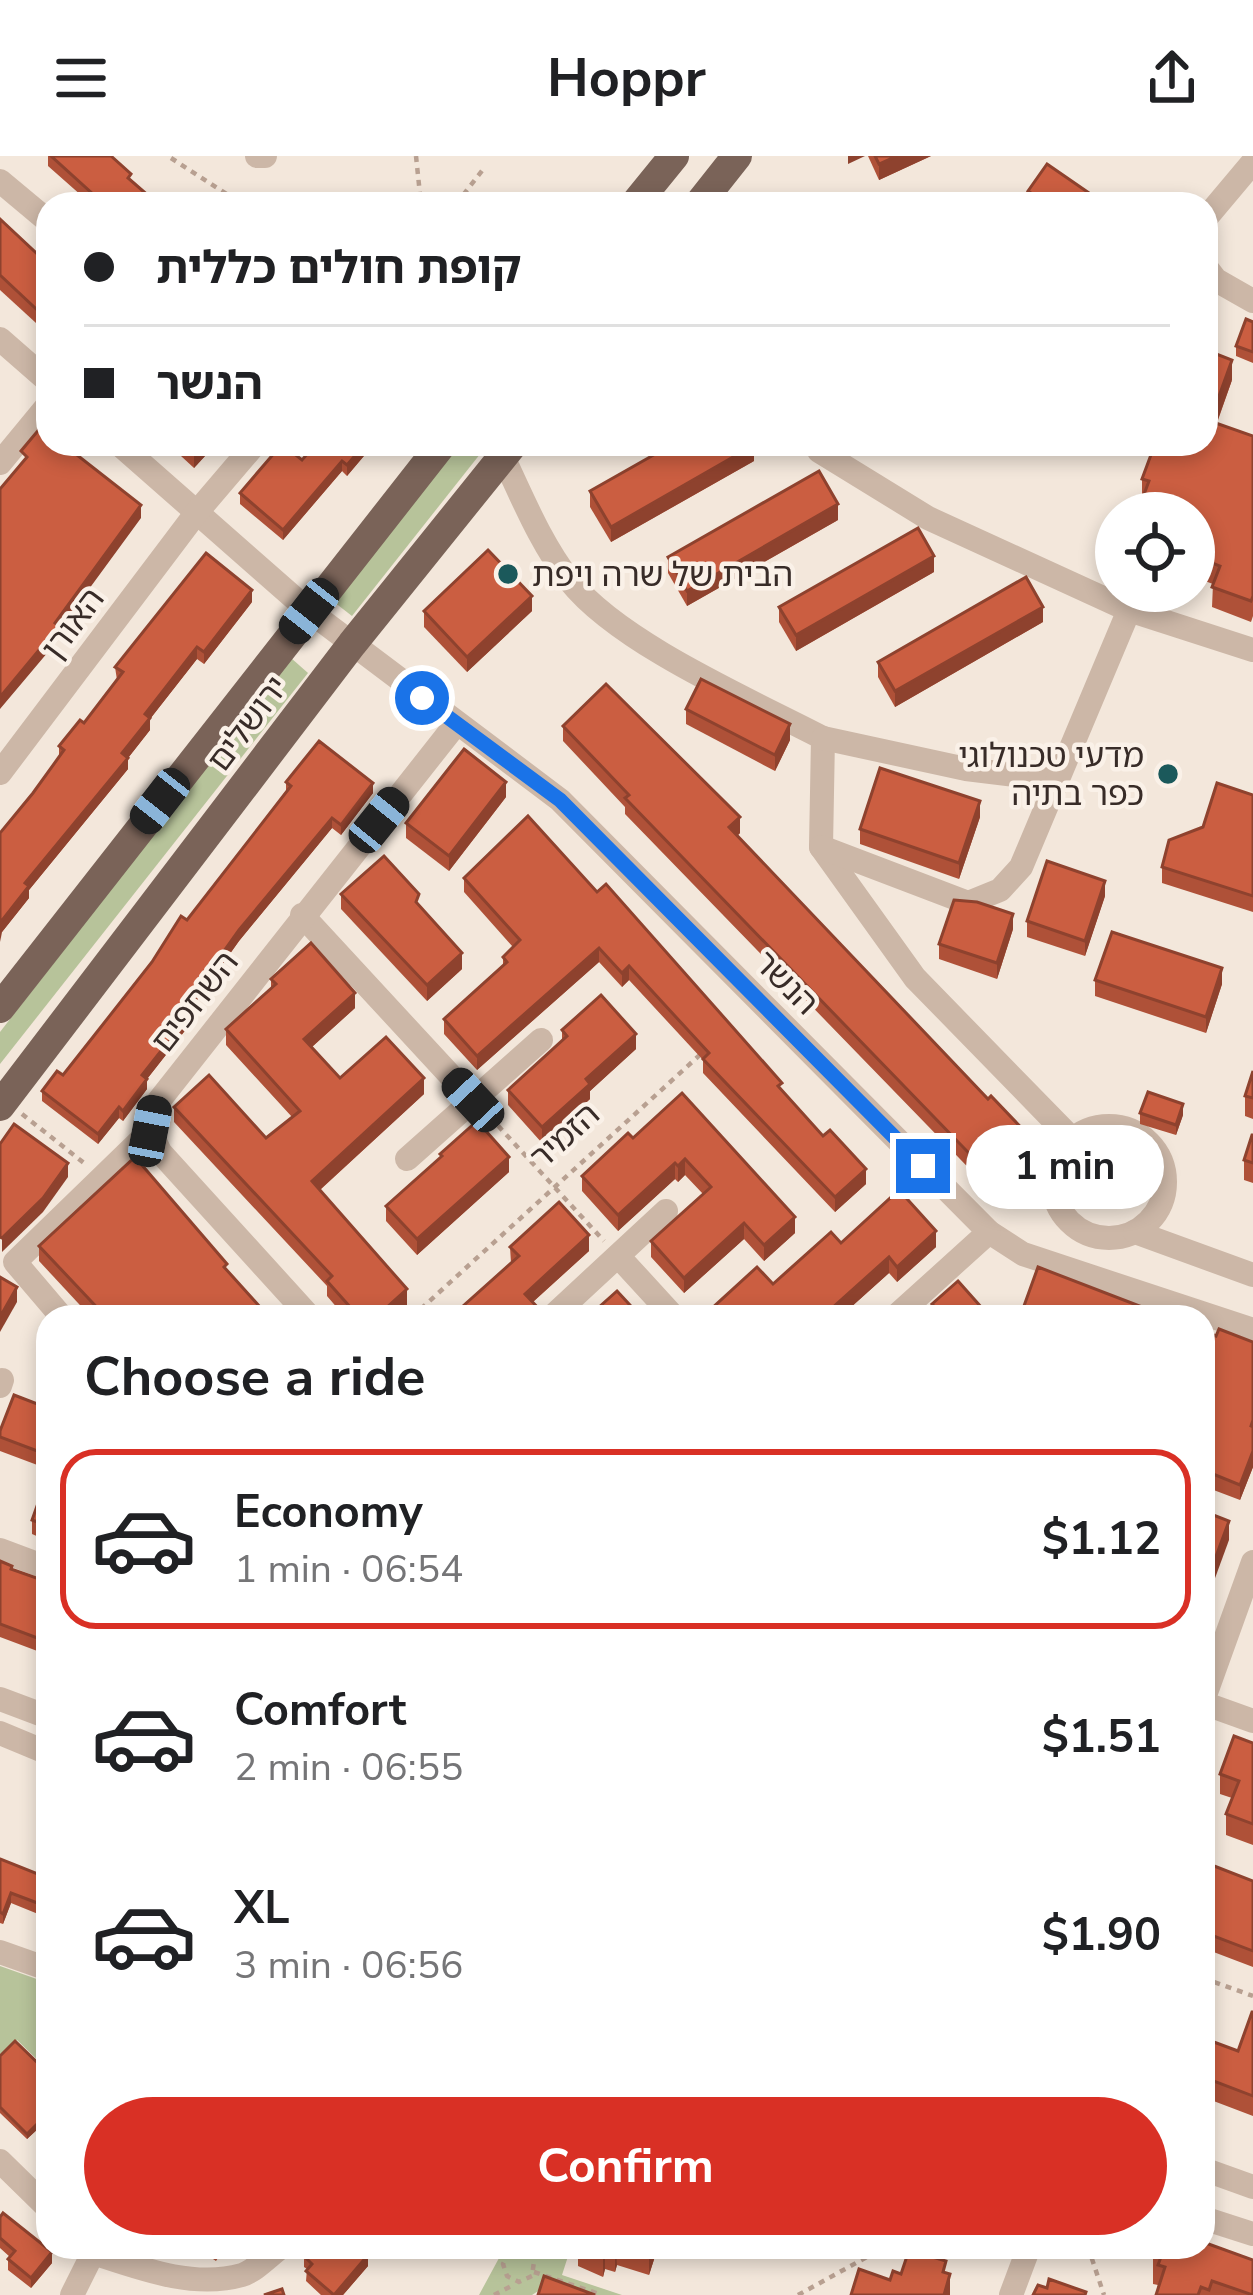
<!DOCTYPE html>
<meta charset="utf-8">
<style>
:root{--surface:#fff;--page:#f6f6f6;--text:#202124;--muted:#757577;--line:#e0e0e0;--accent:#d93025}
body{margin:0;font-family:"Nunito Sans","Noto Sans Hebrew",sans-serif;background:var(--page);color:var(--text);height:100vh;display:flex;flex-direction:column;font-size:45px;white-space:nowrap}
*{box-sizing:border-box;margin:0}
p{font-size:39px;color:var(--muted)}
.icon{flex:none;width:66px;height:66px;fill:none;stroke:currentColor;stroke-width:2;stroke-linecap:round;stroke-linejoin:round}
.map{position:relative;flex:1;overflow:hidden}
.details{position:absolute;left:36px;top:1149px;width:1179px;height:954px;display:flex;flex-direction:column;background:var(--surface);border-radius:36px;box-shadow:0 6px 18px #0003}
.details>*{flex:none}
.banner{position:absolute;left:36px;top:36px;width:1182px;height:264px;border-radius:36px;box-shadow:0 6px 18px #0003;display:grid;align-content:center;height:264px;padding:0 48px;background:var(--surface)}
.buttons{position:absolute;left:1095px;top:336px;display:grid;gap:24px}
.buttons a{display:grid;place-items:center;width:120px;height:120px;border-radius:50%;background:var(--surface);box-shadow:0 6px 18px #0003;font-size:60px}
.end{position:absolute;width:54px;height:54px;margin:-27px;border:15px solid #1a73e8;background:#fff;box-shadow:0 0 0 6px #fff}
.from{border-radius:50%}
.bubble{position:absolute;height:84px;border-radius:42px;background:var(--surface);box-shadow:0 6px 18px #0003;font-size:39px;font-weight:700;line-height:84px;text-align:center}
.car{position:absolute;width:36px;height:72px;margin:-36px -18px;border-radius:15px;box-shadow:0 0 9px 3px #0007;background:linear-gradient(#222 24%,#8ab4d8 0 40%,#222 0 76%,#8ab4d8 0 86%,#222 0)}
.banner b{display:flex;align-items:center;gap:42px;height:114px;font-size:45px}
.banner b+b{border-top:3px solid var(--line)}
.banner i{width:30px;height:30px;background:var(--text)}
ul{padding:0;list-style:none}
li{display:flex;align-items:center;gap:36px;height:180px;margin:0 24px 18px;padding:0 24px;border:6px solid transparent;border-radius:36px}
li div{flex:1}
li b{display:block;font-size:45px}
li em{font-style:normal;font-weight:700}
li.current{border-color:var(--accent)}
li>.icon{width:108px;height:108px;stroke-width:1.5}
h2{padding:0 48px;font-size:54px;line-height:144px}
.action{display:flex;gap:24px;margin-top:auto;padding:24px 48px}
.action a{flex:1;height:138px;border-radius:72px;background:var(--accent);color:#fff;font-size:48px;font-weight:700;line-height:138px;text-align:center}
header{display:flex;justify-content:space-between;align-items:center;height:156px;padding:0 48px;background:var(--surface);font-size:54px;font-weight:700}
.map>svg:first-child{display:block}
.green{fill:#b7c39a}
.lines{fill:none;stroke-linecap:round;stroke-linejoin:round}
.path{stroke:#b8a091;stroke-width:4.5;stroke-dasharray:6 6;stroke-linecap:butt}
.minor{stroke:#ccb7a7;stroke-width:24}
.major{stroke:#7a6358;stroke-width:30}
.wall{fill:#af5138}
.shaded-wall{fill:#8e422e}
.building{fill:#cb5e41;stroke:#8e422e;stroke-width:3}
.route{stroke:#1a73e8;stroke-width:15}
.poi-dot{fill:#1b595b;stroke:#faf1e8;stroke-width:4.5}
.labels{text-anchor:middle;stroke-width:9;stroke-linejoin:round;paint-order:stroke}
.poi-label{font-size:33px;fill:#382c28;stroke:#faf1e8;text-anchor:start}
.street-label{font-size:33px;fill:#382c28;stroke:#faf1e8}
</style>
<header><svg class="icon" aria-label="menu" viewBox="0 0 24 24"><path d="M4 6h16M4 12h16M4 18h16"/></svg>Hoppr<svg class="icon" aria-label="share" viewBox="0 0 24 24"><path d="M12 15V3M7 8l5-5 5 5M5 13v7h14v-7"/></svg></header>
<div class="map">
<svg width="1253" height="2139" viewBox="0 0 1253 2139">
<rect width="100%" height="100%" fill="#f3e7db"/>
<!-- green -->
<g class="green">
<path d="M460 288H488L352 460 334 446Z"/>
<path d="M291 502 308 517 0 908V876Z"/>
<path d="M0 1810 48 1827V1914L17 1884 0 1901Z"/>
<path d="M505 2091H571L562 2119 622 2139H583L549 2128 532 2139H479Z"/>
</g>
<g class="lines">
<!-- path -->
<g class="path">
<path d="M416 0 421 48"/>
<path d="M171 2 242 48"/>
<path d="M456 48 485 11"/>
<path d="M22 958 84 1007"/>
<path d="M490 961 604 1085"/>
<path d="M412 1161 702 897"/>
<path d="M1203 1822 1253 1840"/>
<path d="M1088 2091 1104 2139"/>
<path d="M532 2099 518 2093 510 2096 503 2108 507 2120 519 2126 532 2120 536 2091"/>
<path d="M534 2116 602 2139"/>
<path d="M494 2139 515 2128"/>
<path d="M798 2139 885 2091"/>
</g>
<!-- minor -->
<g class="minor">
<path d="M257 0H265"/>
<path d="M0 25 48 65"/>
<path d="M1206 62 1253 6"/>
<path d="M1206 111 1216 124 1253 145"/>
<path d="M0 183 48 225"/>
<path d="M119 288 309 455 560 644 989 1076 1023 1098 1253 1174"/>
<path d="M819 295 928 362 1129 454 1253 494"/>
<path d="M503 301C523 343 541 388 570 425 619 487 750 544 823 582L821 691 915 822 1072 983"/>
<path d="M0 307 48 249"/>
<path d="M823 582 966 613 1055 624"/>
<path d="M0 617 197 356 255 288"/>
<path d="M821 691 968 747 1000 734 1021 711 1129 454"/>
<path d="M302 759 473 944"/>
<circle cx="1109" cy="1026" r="56"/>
<path d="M407 1003 541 884"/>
<path d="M1135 1076 1253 1119"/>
<path d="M619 1101 674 1161"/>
<path d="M555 1158 666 1055"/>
<path d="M61 1160 15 1106 150 975"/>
<path d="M310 1161 160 996 150 975 154 951 456 568"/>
<path d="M895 1161 989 1076"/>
<path d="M0 1230 2 1224"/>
<path d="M0 1394 48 1412"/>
<path d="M0 1543 48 1561"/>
<path d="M1203 1545 1253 1406"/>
<path d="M1203 1547 1253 1565"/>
<path d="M0 1577 48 1597"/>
<path d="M0 1796 48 1813"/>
<path d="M0 2005 48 2052"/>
<path d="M1203 2013 1253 2031"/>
<path d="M1203 2062 1253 2078"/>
<path d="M87 2091 93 2097C139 2112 193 2133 242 2119 255 2115 269 2100 281 2091"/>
<path d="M72 2139 93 2097"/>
<path d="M1011 2139 1029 2091"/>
</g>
<!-- major -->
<g class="major">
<path d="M635 48 674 0"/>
<path d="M699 48 737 0"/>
<path d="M0 852 442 288"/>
<path d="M0 950 352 488 513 288"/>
</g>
</g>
<!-- wall -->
<g class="wall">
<path d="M48 0H111L131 24 158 48H91L48 10Z"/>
<path d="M868 0H931L879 24Z"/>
<path d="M1028 35 1105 48H1028Z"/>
<path d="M0 63 48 108V178L0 134Z"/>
<path d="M1253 166V207L1236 200V190Z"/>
<path d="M1232 224 1217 267 1253 280V460L1251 466 1212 451 1213 428 1194 421V357L1142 342V323Z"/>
<path d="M168 288H216L194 312Z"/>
<path d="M316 288H374L347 320 342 315 283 384 240 348V337L302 304Z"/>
<path d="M754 305 611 386 590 351V335Z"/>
<path d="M838 364 687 450 668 417V401Z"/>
<path d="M934 416 796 495 779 466V451Z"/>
<path d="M252 446 204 508 197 503 150 563V574L128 602V613L29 734V742L2 776V784L0 677 33 637 59 601V590L84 567 117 524 115 511Z"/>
<path d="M424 455H532L467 516 424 471Z"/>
<path d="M1043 466 895 551 878 521V506Z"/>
<path d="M686 553 790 584 775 615 686 568Z"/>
<path d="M563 570 740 677 737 680 1033 999 993 1037 625 658V651L563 585Z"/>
<path d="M286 626 373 637 341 679 332 672 239 785 185 861 187 872 147 923V933L123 965 119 962 98 988 42 945V935L63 919 187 764 286 635Z"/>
<path d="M1253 639V756L1162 727V711L1203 671Z"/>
<path d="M506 641 449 715 406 682V667Z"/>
<path d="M528 660 866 1028 835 1056 703 917V904L629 824 622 831 599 806 477 914 444 878V863L503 810V801L513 791 464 736V722Z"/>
<path d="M980 661 959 723 860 688V673Z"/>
<path d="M341 738 419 750 462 813 427 845 341 753Z"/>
<path d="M1105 740 1085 800 1027 781V765Z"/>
<path d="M1013 773 997 823 939 803V788Z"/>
<path d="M271 823 355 852 312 891 340 922 424 938 320 1034 407 1149 393 1161H345L327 1140V1130L174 966V951L266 982 292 961 226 889V873L271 832Z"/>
<path d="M1095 824 1222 828 1206 877 1095 840Z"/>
<path d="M562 874 636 893 590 935V943L542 987 508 949V934L562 885Z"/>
<path d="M1253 915V963L1245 960V940Z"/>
<path d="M682 937 795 1077 764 1105 744 1083 684 1137 651 1101V1085L703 1038 685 1019 678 1026 675 1023 618 1075 582 1035V1020L633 982Z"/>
<path d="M1140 957 1183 959 1176 979 1140 968Z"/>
<path d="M1253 979V1027L1244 1024V1004Z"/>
<path d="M440 998 509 1016 417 1099 386 1065V1050L440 1002Z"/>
<path d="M841 1087 936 1091 897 1126 889 1117 840 1161H709V1155L773 1128Z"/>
<path d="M39 1090 227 1114 269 1161H91L39 1105Z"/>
<path d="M510 1091 589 1095 533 1146 542 1161H463V1150L511 1107Z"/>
<path d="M1203 1175 1216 1180 1253 1186V1311L1240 1344 1203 1330Z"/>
<path d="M48 1252V1313L0 1295V1275Z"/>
<path d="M48 1318V1385L32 1378V1364Z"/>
<path d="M0 1405 12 1414 48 1426V1499L0 1481Z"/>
<path d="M1253 1587V1689L1226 1679V1658L1232 1642 1220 1638V1618Z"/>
<path d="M0 1703 48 1722V1762L11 1747 3 1768 0 1767Z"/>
<path d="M1203 1725H1253V1811L1203 1792Z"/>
<path d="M1203 1841 1211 1864 1205 1883 1238 1895 1253 1856V1960L1203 1941Z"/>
<path d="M0 1900 48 1917V1976L41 1970 27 1983 0 1957Z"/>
<path d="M0 2061 52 2107 31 2132 8 2114V2103L10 2101 0 2092Z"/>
<path d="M195 2091H234L227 2103 220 2099 216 2105Z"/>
<path d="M376 2091 368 2103V2110L343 2139H321L306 2125 307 2113 304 2111V2100Z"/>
<path d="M578 2091H658L649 2119 617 2109 615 2116 605 2113 603 2121 578 2110Z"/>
<path d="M1153 2098 1253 2139H1156L1158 2129 1153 2128Z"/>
</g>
<!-- shaded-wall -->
<g class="shaded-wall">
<path d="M848 0H865L848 8Z"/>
<path d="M897 0H931L879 24V8Z"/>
<path d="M1232 204V224L1210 285V265Z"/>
<path d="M203 288H216L194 312V298Z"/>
<path d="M365 288H374L347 320V309Z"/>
<path d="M754 289V305L611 386V371Z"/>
<path d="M342 305V315L283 384V374Z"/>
<path d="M838 348V364L687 450V435Z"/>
<path d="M141 349V362L59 474V483L0 553V541Z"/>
<path d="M934 400V416L796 495V479Z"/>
<path d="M252 434V446L204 508V496Z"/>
<path d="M532 440V455L467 516V501Z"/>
<path d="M1043 451V466L895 551V535Z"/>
<path d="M197 491V503L150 563V574L128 602V613L29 734V742L2 776 0 786V767L25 727 122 597 145 558Z"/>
<path d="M790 568V584L775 615V599Z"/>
<path d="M506 626V641L449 715V700Z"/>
<path d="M373 627V637L341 679V669Z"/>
<path d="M980 645V661L959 723V707Z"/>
<path d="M740 661V677L729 687V671Z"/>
<path d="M332 662V672L239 785 180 868V857L239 774Z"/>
<path d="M1105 725V740L1085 800V785Z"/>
<path d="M1013 758V773L997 823V807Z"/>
<path d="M599 792V806L477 914V900Z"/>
<path d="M462 797V813L427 845V829Z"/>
<path d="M629 810V824L622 831V817Z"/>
<path d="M1222 812V828L1206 877V861Z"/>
<path d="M355 837V852L304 898V883Z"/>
<path d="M187 862V872L147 923V933L123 965V955L142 919Z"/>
<path d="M636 878V893L590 935V943L542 987V971L586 923Z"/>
<path d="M424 922V938L312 1041V1025Z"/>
<path d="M1183 948V959L1176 979V969Z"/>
<path d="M119 951V962L98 988V978Z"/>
<path d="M1033 984V999L993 1037V1022Z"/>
<path d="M509 1001V1016L417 1099V1083Z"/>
<path d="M685 1003V1019L678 1026V1010Z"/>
<path d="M68 1007V1021L43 1056 2 1096V1082Z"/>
<path d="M675 1007V1023L618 1075V1059Z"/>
<path d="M866 1013V1028L835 1056V1041Z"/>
<path d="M795 1061V1077L764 1105V1089Z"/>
<path d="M744 1067V1083L684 1137V1122Z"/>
<path d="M936 1075V1091L897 1126V1111Z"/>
<path d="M589 1079V1095L525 1153V1138Z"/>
<path d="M889 1101V1117L840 1161H822Z"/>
<path d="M17 1131V1146L0 1176V1161Z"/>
<path d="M407 1133V1149L393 1161H376Z"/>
<path d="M1253 1295V1311L1240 1344V1329Z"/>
<path d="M1229 1365V1384L1203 1455V1436Z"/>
<path d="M11 1737V1747L3 1768V1758Z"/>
<path d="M1211 1844V1864L1203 1887V1867Z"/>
<path d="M41 1964V1970L27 1983V1978Z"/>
<path d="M369 2091H376V2093L368 2103V2110L343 2139H334Z"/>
<path d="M616 2091 617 2109 615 2116V2095Z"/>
<path d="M652 2091H658L649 2119V2099Z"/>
<path d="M605 2092V2113L603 2121V2100Z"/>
<path d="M52 2096V2107L31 2132V2122Z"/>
<path d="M950 2118V2139H944Z"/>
</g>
<!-- building -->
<g class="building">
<path d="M51 0H111L131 18 128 22 158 48H111L107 44 104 48Z"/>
<path d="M875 0H897L879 8Z"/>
<path d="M1047 8 1105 48H1047L1028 35Z"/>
<path d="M826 40 842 48H822Z"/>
<path d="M0 63 48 108V164L0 119Z"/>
<path d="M1246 163 1253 166V196L1236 190Z"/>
<path d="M1206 194 1232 204 1210 265 1253 280V440L1251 445 1212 431 1220 410 1194 400V357H1137L1149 325 1142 323 1155 288H1206Z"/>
<path d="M41 271 48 276V288H63L141 349 55 467 59 470 0 541V333L27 301 21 295Z"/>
<path d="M183 288H203L194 298Z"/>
<path d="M282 288 302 304 316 288H365L347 309 342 305 283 374 240 337Z"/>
<path d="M673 288 754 289 611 371 590 335Z"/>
<path d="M819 315 838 348 687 435 668 401Z"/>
<path d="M918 372 934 400 796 479 779 451Z"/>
<path d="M488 394 532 440 467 501 424 455Z"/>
<path d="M206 397 252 434 204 496 197 491 145 558 150 562 122 597 128 602 25 727 29 730 0 767V677L33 637 64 594 59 590 80 564 84 567 123 516 115 511Z"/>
<path d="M1026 421 1043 451 895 535 878 506Z"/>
<path d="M701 523 790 568 775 599 686 553Z"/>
<path d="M606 528 740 661 729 671 988 943 991 940 1033 984 993 1022 625 642 629 639 563 570Z"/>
<path d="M319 585 373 627 341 669 332 662 239 774 180 857 187 862 142 919 147 923 123 955 119 951 98 978 42 935 57 915 63 919 93 881 152 806 181 760 187 764 291 630 286 626Z"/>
<path d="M464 593 506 626 449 700 406 667Z"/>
<path d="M880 612 980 645 959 707 860 673Z"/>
<path d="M1217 627 1253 639V740L1162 711 1169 684 1203 671Z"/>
<path d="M528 660 597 736 606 728 782 927 778 930 823 980 830 974 866 1013 835 1041 703 903 709 897 629 810 622 817 599 792 477 900 444 863 507 806 503 801 520 784 464 722Z"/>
<path d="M384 700 419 738 416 746 462 797 427 829 341 738Z"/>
<path d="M1047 705 1105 725 1085 785 1027 765Z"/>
<path d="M954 744 977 746 1013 758 997 807 939 788Z"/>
<path d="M1112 776 1222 812 1206 861 1095 824Z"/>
<path d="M311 787 355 837 304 883 340 922 386 881 424 922 312 1025 407 1133 376 1161H359L327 1125 332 1120 174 951 209 919 266 982 300 955 226 873 276 828 271 823Z"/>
<path d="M601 839 636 878 586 923 590 928 542 971 508 934 567 880 562 874Z"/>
<path d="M1253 915V942L1245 940Z"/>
<path d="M1148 936 1183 948 1176 969 1140 957Z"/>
<path d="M682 937 795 1061 764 1089 744 1067 684 1122 651 1085 711 1031 685 1003 678 1010 675 1007 618 1059 582 1020 628 977 633 982Z"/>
<path d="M477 965 509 1001 417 1083 386 1050 442 1000 440 998Z"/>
<path d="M14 968 68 1007 43 1042 2 1082 0 1081V988Z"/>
<path d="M1252 979H1253V1007L1244 1004Z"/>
<path d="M135 1001 227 1108 224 1111 269 1161H106L39 1090Z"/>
<path d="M899 1034 936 1075 897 1111 889 1101 822 1161H714L709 1155 757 1111 773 1128 831 1076 841 1087Z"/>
<path d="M559 1046 589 1079 525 1138 542 1156 538 1159 540 1161H473L463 1150 519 1100 510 1091Z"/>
<path d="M1038 1111 1168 1161H1020Z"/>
<path d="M0 1121 17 1131 0 1161Z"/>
<path d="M958 1125 990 1161H935L940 1156 932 1148Z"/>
<path d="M617 1135 641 1161H588Z"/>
<path d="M1219 1173 1253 1186V1264L1251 1270 1253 1271V1295L1240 1329 1203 1314V1238L1205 1233 1203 1232V1175L1216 1180Z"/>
<path d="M14 1239 48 1252V1299L0 1281V1275Z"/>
<path d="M48 1319V1370L32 1364Z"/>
<path d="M1203 1355 1229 1365 1203 1436Z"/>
<path d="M0 1405 12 1410 11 1413 48 1426V1486L0 1468Z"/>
<path d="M1234 1580 1253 1587V1668L1226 1658 1239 1625 1220 1618Z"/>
<path d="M0 1703 48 1722V1751L11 1737 3 1758 0 1756Z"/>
<path d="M1209 1708 1253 1725V1795L1203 1776V1725Z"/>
<path d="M1203 1841 1211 1844 1203 1867Z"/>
<path d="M1252 1856H1253V1940L1203 1921V1882L1238 1895Z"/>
<path d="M15 1885 48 1917V1971L41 1964 27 1978 0 1951V1900Z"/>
<path d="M3 2057 52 2096 31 2122 8 2103 15 2095 0 2082V2061Z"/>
<path d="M1203 2086 1253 2104V2139L1212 2125 1209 2134 1201 2131 1198 2139H1156L1165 2111 1158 2109 1161 2101 1153 2098 1156 2091H1203Z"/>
<path d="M312 2091H369L364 2096 368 2099 334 2139 306 2115 312 2108 304 2100Z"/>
<path d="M582 2091H616L615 2095 605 2092 603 2100Z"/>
<path d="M626 2091H652L649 2099Z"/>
<path d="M909 2094 946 2105 943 2116 950 2118 944 2139H851L859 2113 890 2124 893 2115 901 2118Z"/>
<path d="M544 2120 595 2139H538Z"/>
<path d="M1049 2123 1086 2136 1085 2139H1033L1038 2129 1047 2132Z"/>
<path d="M282 2133 284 2139H264Z"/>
</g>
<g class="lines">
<!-- route -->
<path class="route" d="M422 542 560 644 923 1010"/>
</g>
<!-- markers -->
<g class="poi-dot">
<circle cx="508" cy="418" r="12"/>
<circle cx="1168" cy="618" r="12"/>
</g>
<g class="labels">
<!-- poi labels -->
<g class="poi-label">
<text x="532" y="430">הבית של שרה ויפת</text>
<text x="1144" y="611" text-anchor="end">מדעי טכנולוגי<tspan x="1144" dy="38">כפר בתיה</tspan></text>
</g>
<!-- street labels -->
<g class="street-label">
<text transform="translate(72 467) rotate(-53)" y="12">האורן</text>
<text transform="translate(247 567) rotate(-53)" y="12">ירושלים</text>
<text transform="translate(787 826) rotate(45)" y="12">הנשר</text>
<text transform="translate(194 845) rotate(-52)" y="12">השחפים</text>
<text transform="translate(564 979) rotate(-42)" y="12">הזמיר</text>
</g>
</g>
</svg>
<div class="buttons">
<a><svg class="icon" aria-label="locate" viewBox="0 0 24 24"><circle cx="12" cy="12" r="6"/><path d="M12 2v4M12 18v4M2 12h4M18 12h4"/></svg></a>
</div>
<i class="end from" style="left:422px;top:542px"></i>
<i class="end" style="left:923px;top:1010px"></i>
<div class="bubble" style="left:966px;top:969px;width:198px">1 min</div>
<i class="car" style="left:309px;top:455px;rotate:218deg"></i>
<i class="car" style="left:160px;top:645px;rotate:218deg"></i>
<i class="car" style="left:379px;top:664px;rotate:39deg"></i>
<i class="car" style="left:473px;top:944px;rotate:317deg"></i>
<i class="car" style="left:150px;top:975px;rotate:11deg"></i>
<div class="banner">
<b><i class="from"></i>קופת חולים כללית</b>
<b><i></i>הנשר</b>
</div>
<section class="details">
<h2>Choose a ride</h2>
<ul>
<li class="current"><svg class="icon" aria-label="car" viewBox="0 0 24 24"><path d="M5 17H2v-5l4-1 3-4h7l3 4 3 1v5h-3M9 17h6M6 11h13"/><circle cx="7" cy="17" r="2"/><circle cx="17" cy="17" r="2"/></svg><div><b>Economy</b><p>1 min · 06:54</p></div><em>$1.12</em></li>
<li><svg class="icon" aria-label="car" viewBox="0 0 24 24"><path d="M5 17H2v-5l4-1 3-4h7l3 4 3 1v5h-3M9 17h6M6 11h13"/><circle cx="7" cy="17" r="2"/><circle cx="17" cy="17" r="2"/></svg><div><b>Comfort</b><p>2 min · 06:55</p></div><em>$1.51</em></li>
<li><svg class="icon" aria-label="car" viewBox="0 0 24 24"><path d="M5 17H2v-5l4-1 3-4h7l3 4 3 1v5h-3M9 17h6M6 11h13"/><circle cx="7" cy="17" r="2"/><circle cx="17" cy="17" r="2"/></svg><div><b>XL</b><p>3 min · 06:56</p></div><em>$1.90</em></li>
</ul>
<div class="action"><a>Confirm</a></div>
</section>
</div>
